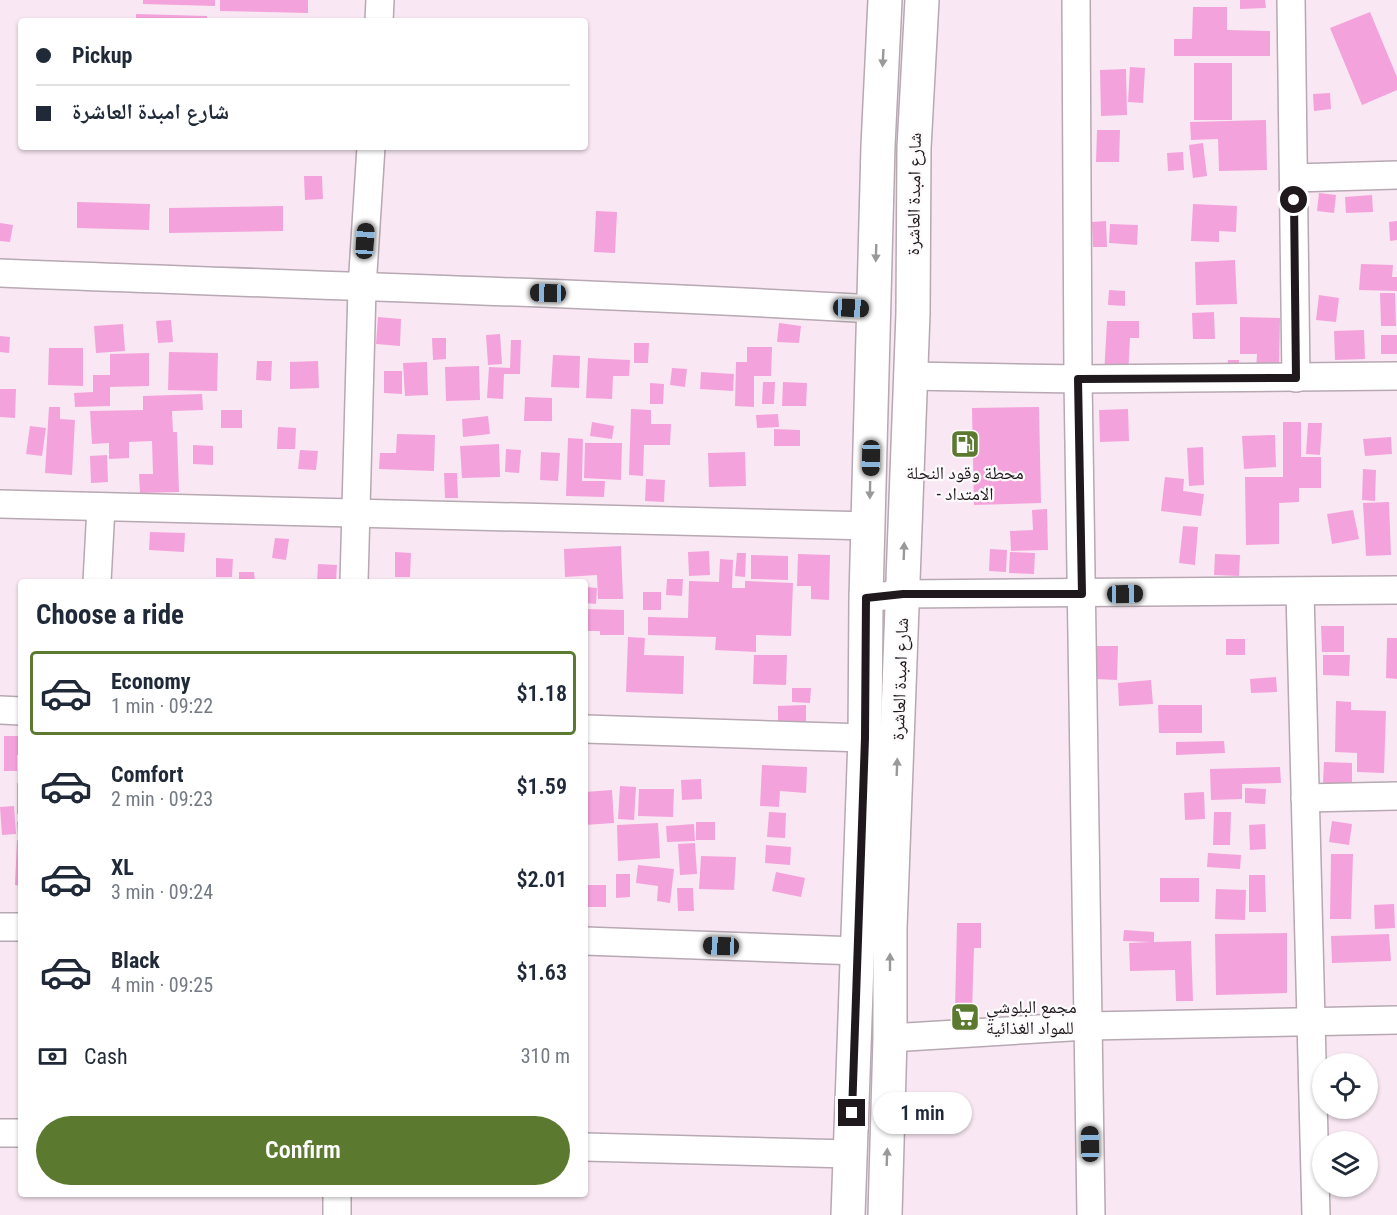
<!DOCTYPE html>
<meta charset="utf-8">
<style>
:root{--surface:#fff;--page:#f6f6f7;--text:#1f2937;--muted:#747a83;--line:#e0e1e3;--accent:#5b792f}
body{margin:0;font-family:"Roboto Condensed","Noto Naskh Arabic",sans-serif;background:var(--page);color:var(--text);height:100vh;display:flex;flex-direction:column;font-size:22px;white-space:nowrap}
*{box-sizing:border-box;margin:0}
p{font-size:20px;color:var(--muted)}
.icon{flex:none;width:33px;height:33px;fill:none;stroke:currentColor;stroke-width:2;stroke-linecap:round;stroke-linejoin:round}
.map{position:relative;flex:1;overflow:hidden}
.panel{position:absolute;left:18px;top:579px;width:570px;height:618px;display:flex;flex-direction:column;background:var(--surface);border-radius:6px;box-shadow:0 2px 4px #0004}
.panel>*{flex:none}
.banner{position:absolute;left:18px;top:18px;width:570px;height:132px;border-radius:6px;box-shadow:0 2px 4px #0004;display:grid;align-content:center;height:132px;padding:0 18px;background:var(--surface)}
.tools{position:absolute;left:1312px;top:1053px;display:grid;gap:12px}
.tools a{display:grid;place-items:center;width:66px;height:66px;border-radius:50%;background:var(--surface);box-shadow:0 2px 4px #0004;font-size:30px}
.end{position:absolute;width:27px;height:27px;margin:-14px;border:8px solid #1f191d;background:#fff;box-shadow:0 0 0 3px #fff}
.from{border-radius:50%}
.bubble{position:absolute;height:42px;border-radius:21px;background:var(--surface);box-shadow:0 2px 4px #0004;font-size:20px;font-weight:600;line-height:42px;text-align:center}
.car{position:absolute;width:18px;height:36px;margin:-18px -9px;border-radius:8px;box-shadow:0 0 4px 2px #0007;background:linear-gradient(#222 24%,#8ab4d8 0 40%,#222 0 76%,#8ab4d8 0 86%,#222 0)}
.banner b{display:flex;align-items:center;gap:21px;height:57px;font-size:22px}
.banner b+b{border-top:2px solid var(--line)}
.banner i{width:15px;height:15px;background:var(--text)}
ul{padding:0;list-style:none}
li{display:flex;align-items:center;gap:18px;height:84px;margin:0 12px 9px;padding:0 6px;border:3px solid transparent;border-radius:6px}
li div{flex:1}
li b{display:block;font-size:22px}
li em{font-style:normal;font-weight:600}
li.selected{border-color:var(--accent)}
li>.icon{width:54px;height:54px;stroke-width:1.5}
h2{padding:0 18px;font-size:27px;line-height:72px}
.pay{display:flex;align-items:center;gap:15px;height:66px;padding:0 18px;font-size:22px}
.pay p{margin-inline-start:auto}
.action{display:flex;gap:12px;margin-top:auto;padding:12px 18px}
.action a{flex:1;height:69px;border-radius:36px;background:var(--accent);color:#fff;font-size:24px;font-weight:600;line-height:69px;text-align:center}
.map>svg:first-child{display:block}
.building{fill:#f4a2dc}
.lines{fill:none;stroke-linecap:round;stroke-linejoin:round}
.minor-casing{stroke:#b7a8b2;stroke-width:30}
.major-casing{stroke:#b7a8b2;stroke-width:36}
.minor{stroke:#fff;stroke-width:27}
.major{stroke:#fff;stroke-width:33}
.oneway{fill:#9a9899}
.route{stroke:#1f191d;stroke-width:8}
.labels{text-anchor:middle;stroke-width:4.5;stroke-linejoin:round;paint-order:stroke}
.street-label{font-size:18px;fill:#1f191d;stroke:#fdfafc}
.poi-label{font-size:18px;fill:#1f191d;stroke:#fdfafc}
</style>
<div class="map">
<svg width="1397" height="1215" viewBox="0 0 1397 1215">
<rect width="100%" height="100%" fill="#f9e8f3"/>
<!-- building -->
<g class="building">
<path d="M143 0H215V6L143 4Z"/>
<path d="M220 0H308V13L220 11Z"/>
<path d="M1240 0H1265L1266 8 1240 9Z"/>
<path d="M1193 7H1227V30L1270 31V56H1174V39H1192Z"/>
<path d="M1370 12 1397 77V90L1362 105 1330 28Z"/>
<path d="M136 14 207 16V21H136Z"/>
<rect x="1194" y="63" width="38" height="57"/>
<path d="M1130 67 1145 68 1143 103 1128 102Z"/>
<path d="M1126 69 1127 115 1101 116 1100 70Z"/>
<path d="M1330 93 1331 109 1314 111 1313 94Z"/>
<path d="M1266 120 1267 170 1219 171 1218 139 1191 140 1190 122Z"/>
<path d="M1097 130H1120L1119 162H1096Z"/>
<path d="M1203 143 1207 176 1193 178 1189 145Z"/>
<path d="M1183 152 1184 170 1168 171 1167 153Z"/>
<path d="M304 176H322L323 199 305 200Z"/>
<path d="M1319 193 1336 195 1334 213 1317 211Z"/>
<path d="M1372 195 1373 212 1346 213 1345 197Z"/>
<path d="M77 202 150 204 149 230 77 228Z"/>
<path d="M1193 204 1237 206 1236 232 1219 231V242L1191 241Z"/>
<path d="M283 206V231L169 233V208Z"/>
<path d="M596 211 617 212 615 253 594 252Z"/>
<path d="M1106 221 1107 247H1093L1092 222Z"/>
<path d="M1397 221V240L1390 241 1389 222Z"/>
<path d="M0 223 13 225 10 242 0 241Z"/>
<path d="M1110 224 1138 225 1137 245 1109 243Z"/>
<path d="M1235 260 1237 304 1196 305 1195 262Z"/>
<path d="M1361 264 1393 265 1392 277H1397V291L1359 290Z"/>
<path d="M1109 290 1125 291V306L1108 305Z"/>
<path d="M1380 293H1395L1396 326H1381Z"/>
<path d="M1319 295 1339 298 1336 322 1316 320Z"/>
<path d="M1214 312 1215 339H1193L1192 313Z"/>
<path d="M378 317 401 319 400 346 376 344Z"/>
<path d="M1240 317 1280 318 1279 372H1256L1257 354H1240Z"/>
<path d="M171 320 173 342 158 343 156 321Z"/>
<path d="M1107 321H1139V338H1130L1128 376 1104 375Z"/>
<path d="M779 323 801 326 799 343 777 342Z"/>
<path d="M123 324 125 351 96 353 94 326Z"/>
<path d="M1364 330 1365 359 1335 360 1334 331Z"/>
<path d="M500 334 502 364 488 365 486 335Z"/>
<rect x="1381" y="335" width="16" height="19"/>
<path d="M0 336 10 337 9 353 0 352Z"/>
<path d="M432 338H446V359L433 360Z"/>
<path d="M511 340H521L520 374H504L503 399 487 398 489 367 510 368Z"/>
<path d="M634 343H649L648 363H634Z"/>
<path d="M747 347H772L771 376H754V407L735 406 736 362H747Z"/>
<path d="M49 348H83V386L48 385Z"/>
<path d="M169 352 218 353 217 391 168 390Z"/>
<path d="M149 353V386L110 387V406L75 407 74 393 93 392V375H110V354Z"/>
<path d="M553 355 580 356 579 388 551 387Z"/>
<path d="M588 358 630 360 629 376H613L612 399 586 398Z"/>
<path d="M1228 360H1239L1238 380 1227 379Z"/>
<path d="M257 361H272L271 381 256 380Z"/>
<path d="M318 361 319 388 290 389V362Z"/>
<path d="M427 362 428 395 405 396 403 363Z"/>
<path d="M479 366 480 400 446 401 445 367Z"/>
<path d="M672 368 687 369 685 387 670 385Z"/>
<path d="M384 371H402V394L384 393Z"/>
<path d="M701 372 734 374 733 391 700 389Z"/>
<path d="M763 382H775L774 404H762Z"/>
<path d="M783 382 807 383 806 406H782Z"/>
<path d="M650 383 664 384 663 404H650Z"/>
<path d="M0 389H16L15 418 0 417Z"/>
<path d="M202 394 203 410 172 411 173 432H177L179 492 140 493 139 474H153L152 441 129 442V458L109 459V443L92 444 90 411 143 410V396Z"/>
<path d="M525 397 552 398V421H524Z"/>
<path d="M49 407H60V419L75 420 72 475 45 473Z"/>
<path d="M1039 407 1041 503 974 505 972 408Z"/>
<path d="M631 409 651 410V424H671L670 445H644L643 476 629 475Z"/>
<path d="M1128 409 1129 441 1100 442 1099 410Z"/>
<rect x="221" y="410" width="21" height="18"/>
<path d="M778 414 779 427 757 428 756 415Z"/>
<path d="M488 416 490 434 463 437 462 419Z"/>
<path d="M592 422 614 426 612 439 590 436Z"/>
<path d="M1283 422H1301V457H1321V488H1299V502L1279 503V544L1246 545 1245 477H1283Z"/>
<path d="M1308 423H1322L1320 455 1306 454Z"/>
<path d="M30 426 46 428 42 456 26 454Z"/>
<path d="M278 427 296 428 295 449H277Z"/>
<path d="M774 429 800 430V446H774Z"/>
<path d="M397 434 435 435 434 471 379 469 380 453H396Z"/>
<path d="M1275 435 1276 467 1244 469 1242 436Z"/>
<path d="M1391 437 1392 454 1365 456 1363 439Z"/>
<path d="M568 438 583 439 582 481H605L604 497 566 496Z"/>
<path d="M585 443H622L621 480 584 478Z"/>
<path d="M499 444 500 477 462 478 460 446Z"/>
<path d="M193 445 213 446V465L193 464Z"/>
<path d="M1203 447 1204 485 1189 486 1187 448Z"/>
<path d="M506 449 521 450 519 473 505 472Z"/>
<path d="M300 450 318 451 316 470 298 469Z"/>
<path d="M541 452 560 453 558 481 540 480Z"/>
<path d="M745 452 746 486 709 487 708 453Z"/>
<path d="M107 455 108 482 91 483 90 456Z"/>
<path d="M1363 469 1376 470 1375 501 1362 500Z"/>
<path d="M444 473H457L458 498H445Z"/>
<path d="M1165 477 1184 479 1183 491 1204 494 1201 516 1161 511Z"/>
<path d="M646 479 665 480 664 502 645 501Z"/>
<path d="M1389 502 1391 555 1366 556 1363 503Z"/>
<path d="M1047 509 1048 550 1011 551 1010 531 1033 530 1032 510Z"/>
<path d="M1353 510 1359 539 1332 544 1327 514Z"/>
<path d="M1183 526 1198 527 1195 565 1179 563Z"/>
<path d="M150 532 185 533 184 552 149 550Z"/>
<path d="M275 538 289 539 286 560 272 558Z"/>
<path d="M621 546 623 599H598L597 575 565 577 564 549Z"/>
<path d="M990 549 1007 550 1006 572 989 571Z"/>
<path d="M709 551 710 575 689 576 688 552Z"/>
<path d="M395 552 411 553 410 577H395Z"/>
<path d="M1010 552 1035 553 1034 574 1009 573Z"/>
<path d="M737 553H746L745 577 735 576Z"/>
<path d="M798 554 830 555 829 600 811 599V586H797Z"/>
<path d="M1215 554 1240 555 1239 576 1214 575Z"/>
<path d="M751 555 788 556V580L751 579Z"/>
<path d="M216 558 233 559 232 577H216Z"/>
<path d="M720 559 733 560 732 588H745V581L793 583 791 636 756 635V652L715 650 716 637 648 635V617L688 618 689 581 719 582Z"/>
<path d="M318 564 337 565 336 582H317Z"/>
<path d="M239 572H254L255 582H239Z"/>
<path d="M667 579H683L682 596 666 595Z"/>
<path d="M585 587 597 588 596 604 585 603Z"/>
<rect x="643" y="592" width="18" height="18"/>
<path d="M585 609 624 610V635H600V631H585Z"/>
<path d="M1321 626H1344V652H1322Z"/>
<path d="M628 637 645 638 644 655 684 656 683 694 626 692Z"/>
<path d="M1387 638H1397V679L1386 678Z"/>
<rect x="1226" y="639" width="19" height="16"/>
<path d="M1096 646H1118L1117 680 1095 679Z"/>
<path d="M754 655H787L786 685 753 684Z"/>
<path d="M1323 655H1350L1349 676 1323 675Z"/>
<path d="M1276 677 1277 692 1251 693 1250 679Z"/>
<path d="M1151 680 1153 704 1119 706 1118 683Z"/>
<path d="M792 688H811L810 703 792 702Z"/>
<path d="M1336 701 1351 702V710L1386 711 1384 773 1357 772V753L1335 752Z"/>
<path d="M806 705V725L778 726V706Z"/>
<path d="M1158 705H1202V733H1159Z"/>
<path d="M4 736H21V755H17V771H4Z"/>
<path d="M1224 741 1225 753 1176 755V742Z"/>
<path d="M1324 762 1352 763V785L1323 784Z"/>
<path d="M762 765 807 767 806 793 780 791 779 807 760 806Z"/>
<path d="M1280 767 1281 783 1242 784V799L1211 800 1210 769Z"/>
<path d="M701 779 702 799 682 800 681 780Z"/>
<path d="M17 783 21 784V814H17Z"/>
<path d="M620 786 636 787 634 820 618 819Z"/>
<path d="M1245 788 1266 789 1265 804 1245 803Z"/>
<path d="M639 789H674L673 817 638 816Z"/>
<path d="M612 790 614 823 585 825V792Z"/>
<path d="M1204 792 1205 819 1185 820 1184 793Z"/>
<path d="M14 806 16 834 2 835 0 807Z"/>
<path d="M769 812 786 813 785 838 767 837Z"/>
<path d="M1214 812H1231L1230 845H1213Z"/>
<path d="M1332 821 1352 824 1349 845 1329 842Z"/>
<path d="M17 822H21V837H18Z"/>
<rect x="696" y="822" width="19" height="18"/>
<path d="M658 823 660 858 618 861 617 825Z"/>
<path d="M694 824 695 841 667 842 666 826Z"/>
<path d="M1265 824 1266 849 1250 850 1249 825Z"/>
<path d="M17 840 21 841V886L15 885Z"/>
<path d="M695 843 697 874 680 875 678 844Z"/>
<path d="M766 845 791 847 790 865 765 863Z"/>
<path d="M1208 853 1241 855 1240 869 1207 867Z"/>
<path d="M1331 854H1353L1351 919H1330Z"/>
<path d="M701 856 736 857 734 890 699 889Z"/>
<path d="M638 865 674 869 670 903 657 901 658 886 636 883Z"/>
<path d="M776 872 805 878 801 897 772 891Z"/>
<path d="M616 874H630V897L616 898Z"/>
<path d="M1249 875H1265L1266 912H1249Z"/>
<rect x="1160" y="878" width="39" height="24"/>
<rect x="585" y="885" width="21" height="22"/>
<path d="M677 888H693L694 911H678Z"/>
<path d="M1216 889 1246 890 1245 920 1215 919Z"/>
<path d="M1394 904 1395 928 1375 929 1374 905Z"/>
<path d="M957 923H981V948H974L972 1010 955 1009Z"/>
<path d="M1124 930 1154 932V942L1191 941 1193 1001H1176L1175 970 1130 971 1129 943 1151 942 1123 941Z"/>
<path d="M1287 933V993L1216 995 1215 934Z"/>
<path d="M1389 934 1391 961 1332 963 1331 936Z"/>
</g>
<g class="lines">
<!-- minor casing -->
<g class="minor-casing">
<g id="minor">
<path d="M1076 0 1078 379 1091 1215"/>
<path d="M1291 0 1296 378"/>
<path d="M379 21 380 0"/>
<path d="M1294 178 1397 175"/>
<path d="M0 273C291 285 583 292 874 309"/>
<path d="M910 376 1078 379 1397 376"/>
<path d="M0 504 870 526"/>
<path d="M97 582 101 507"/>
<path d="M354 582 362 288 371 147"/>
<path d="M1300 592 1316 1215"/>
<path d="M866 598 902 594 1397 590"/>
<path d="M0 710 21 711"/>
<path d="M585 729 865 738"/>
<path d="M1305 798 1397 796"/>
<path d="M0 927H21"/>
<path d="M585 941 857 951"/>
<path d="M890 1038 1087 1026 1397 1020"/>
<path d="M0 1133H21"/>
<path d="M585 1147 850 1154"/>
<path d="M337 1215V1194"/>
</g>
</g>
<!-- major casing -->
<g class="major-casing">
<g id="major">
<path d="M848 1215 865 738 866 598 878 146 885 0"/>
<path d="M885 1215 890 1038V928L913 313 914 148 922 0"/>
</g>
</g>
<!-- minor -->
<use href="#minor" class="minor"/>
<!-- major -->
<use href="#major" class="major"/>
</g>
<!-- one-way arrows -->
<defs><path id="oneway-solid" d="M-6-.8H1V-3.2L6.5 0L1 3.2V.8H-6Z" transform="scale(1.5)"/></defs>
<g class="oneway">
<use href="#oneway-solid" transform="translate(883 58) rotate(93)"/>
<use href="#oneway-solid" transform="translate(876 253) rotate(92)"/>
<use href="#oneway-solid" transform="translate(870 490) rotate(91)"/>
<use href="#oneway-solid" transform="translate(904 551) rotate(-88)"/>
<use href="#oneway-solid" transform="translate(897 767) rotate(-88)"/>
<use href="#oneway-solid" transform="translate(890 962) rotate(-90)"/>
<use href="#oneway-solid" transform="translate(887 1157) rotate(-88)"/>
</g>
<g class="lines">
<!-- route -->
<path class="route" d="M852 1113 865 738 866 598 903 594H1082L1078 379 1296 378 1294 200"/>
</g>
<!-- icons -->
<defs>
<g id="fuel-square" transform="scale(1.5)"><rect x="-9" y="-9" width="18" height="18" rx="4" fill="#5b792f" stroke="#fdfafc"/><path d="M-5.5-6h7V0h2V4h1.3V-2.5L3-4.5l.8-.8L6-3V5H2.5V1h-1V6h-7ZM-4.2-4.7v3.2H.2V-4.7Z" fill="#fff"/></g>
<g id="supermarket-square" transform="scale(1.5)"><rect x="-9" y="-9" width="18" height="18" rx="4" fill="#5b792f" stroke="#fdfafc"/><path d="M-6-5.5h2.5l.6 2H6L4.5 2H-2.5L-4.4-4H-6ZM-1.5 3.2a1.3 1.3 0 1 0 .1 0ZM3 3.2a1.3 1.3 0 1 0 .1 0Z" fill="#fff"/></g>
</defs>
<g fill-rule="evenodd">
<use href="#fuel-square" x="965" y="444"/>
<use href="#supermarket-square" x="965" y="1017"/>
</g>
<g class="labels">
<!-- street labels -->
<g class="street-label">
<text transform="translate(914 194) rotate(-89)" y="6">شارع امبدة العاشرة</text>
<text transform="translate(900 679) rotate(-88)" y="6">شارع امبدة العاشرة</text>
</g>
<!-- poi labels -->
<g class="poi-label">
<text x="965" y="479">محطة وقود النحلة<tspan x="965" dy="21">- الامتداد</tspan></text>
<text x="986" y="1013" text-anchor="start">مجمع البلوشي<tspan x="986" dy="21">للمواد الغذائية</tspan></text>
</g>
</g>
</svg>
<div class="tools">
<a><svg class="icon" aria-label="locate" viewBox="0 0 24 24"><circle cx="12" cy="12" r="6"/><path d="M12 2v4M12 18v4M2 12h4M18 12h4"/></svg></a>
<a><svg class="icon" aria-label="layers" viewBox="0 0 24 24"><path d="M12 4l9 5-9 5-9-5zM3 14l9 5 9-5"/></svg></a>
</div>
<i class="end from" style="left:1294px;top:200px"></i>
<i class="end" style="left:852px;top:1113px"></i>
<div class="bubble" style="left:873px;top:1092px;width:99px">1 min</div>
<i class="car" style="left:365px;top:241px;rotate:4deg"></i>
<i class="car" style="left:548px;top:293px;rotate:271deg"></i>
<i class="car" style="left:851px;top:308px;rotate:93deg"></i>
<i class="car" style="left:871px;top:458px;rotate:181deg"></i>
<i class="car" style="left:1125px;top:594px;rotate:89deg"></i>
<i class="car" style="left:721px;top:946px;rotate:272deg"></i>
<i class="car" style="left:1090px;top:1144px;rotate:359deg"></i>
<div class="banner">
<b><i class="from"></i>Pickup</b>
<b><i></i>شارع امبدة العاشرة</b>
</div>
<section class="panel">
<h2>Choose a ride</h2>
<ul>
<li class="selected"><svg class="icon" aria-label="car" viewBox="0 0 24 24"><path d="M5 17H2v-5l4-1 3-4h7l3 4 3 1v5h-3M9 17h6M6 11h13"/><circle cx="7" cy="17" r="2"/><circle cx="17" cy="17" r="2"/></svg><div><b>Economy</b><p>1 min · 09:22</p></div><em>$1.18</em></li>
<li><svg class="icon" aria-label="car" viewBox="0 0 24 24"><path d="M5 17H2v-5l4-1 3-4h7l3 4 3 1v5h-3M9 17h6M6 11h13"/><circle cx="7" cy="17" r="2"/><circle cx="17" cy="17" r="2"/></svg><div><b>Comfort</b><p>2 min · 09:23</p></div><em>$1.59</em></li>
<li><svg class="icon" aria-label="car" viewBox="0 0 24 24"><path d="M5 17H2v-5l4-1 3-4h7l3 4 3 1v5h-3M9 17h6M6 11h13"/><circle cx="7" cy="17" r="2"/><circle cx="17" cy="17" r="2"/></svg><div><b>XL</b><p>3 min · 09:24</p></div><em>$2.01</em></li>
<li><svg class="icon" aria-label="car" viewBox="0 0 24 24"><path d="M5 17H2v-5l4-1 3-4h7l3 4 3 1v5h-3M9 17h6M6 11h13"/><circle cx="7" cy="17" r="2"/><circle cx="17" cy="17" r="2"/></svg><div><b>Black</b><p>4 min · 09:25</p></div><em>$1.63</em></li>
</ul>
<div class="pay"><svg class="icon" aria-label="cash" viewBox="0 0 24 24"><path d="M3 7h18v10H3z"/><circle cx="12" cy="12" r="2"/></svg>Cash<p>310 m</p></div>
<div class="action"><a>Confirm</a></div>
</section>
</div>
